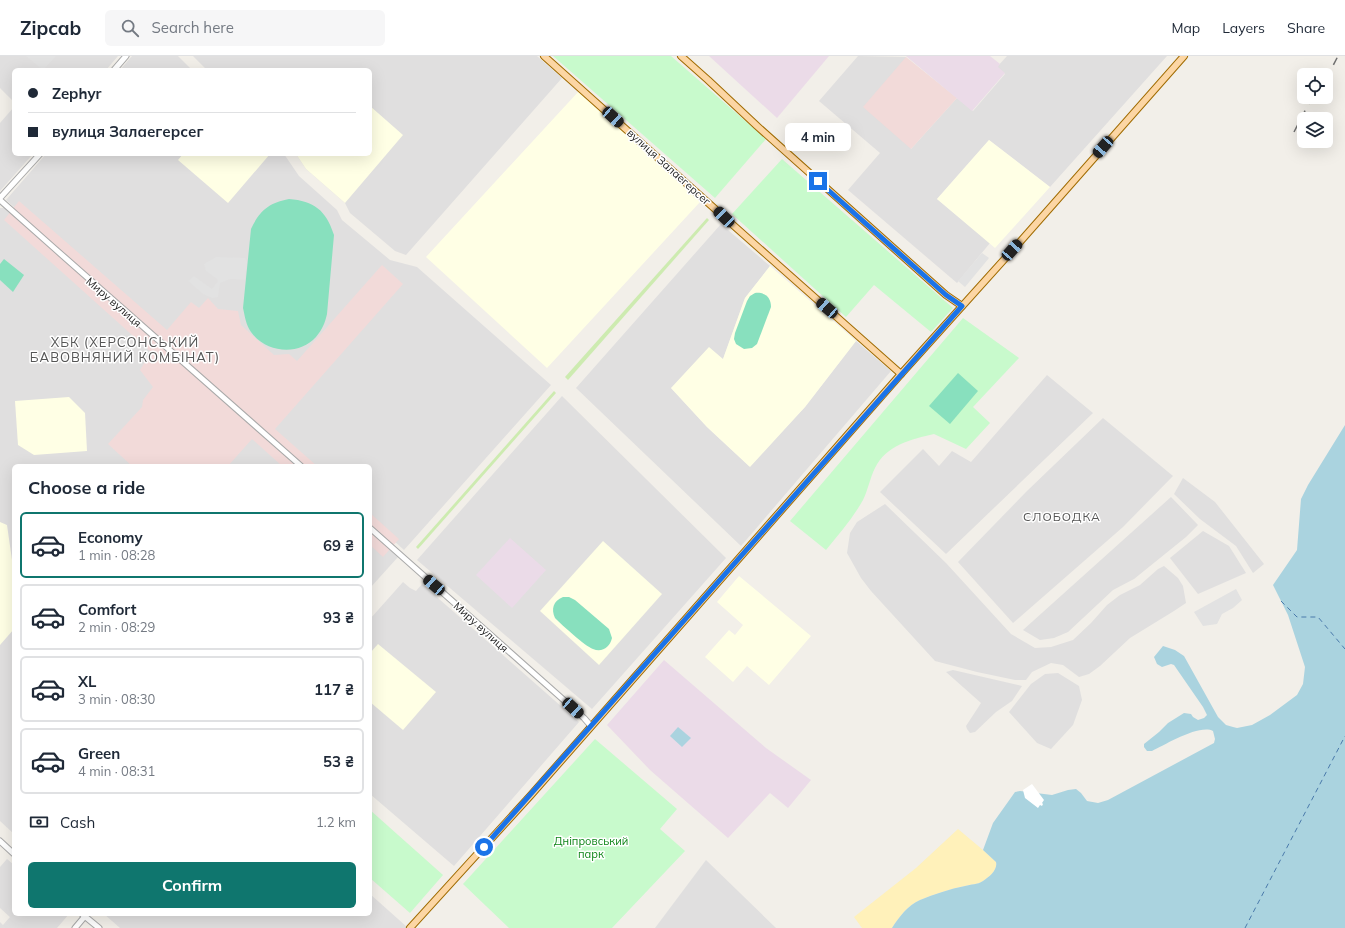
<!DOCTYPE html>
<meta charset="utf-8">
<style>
:root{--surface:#fff;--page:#f6f6f7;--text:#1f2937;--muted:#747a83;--line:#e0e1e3;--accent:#0f766e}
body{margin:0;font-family:Mulish,sans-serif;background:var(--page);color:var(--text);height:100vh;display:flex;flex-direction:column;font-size:15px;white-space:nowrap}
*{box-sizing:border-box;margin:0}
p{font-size:13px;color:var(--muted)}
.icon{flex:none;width:22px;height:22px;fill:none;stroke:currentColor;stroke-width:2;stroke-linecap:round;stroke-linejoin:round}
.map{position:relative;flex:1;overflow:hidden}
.details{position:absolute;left:12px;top:408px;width:360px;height:452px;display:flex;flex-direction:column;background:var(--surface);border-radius:6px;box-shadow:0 4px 16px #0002}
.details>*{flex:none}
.banner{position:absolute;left:12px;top:12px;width:360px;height:88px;border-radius:6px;box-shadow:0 4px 16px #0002;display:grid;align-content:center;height:88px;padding:0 16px;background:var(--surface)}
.fabs{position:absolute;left:1297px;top:12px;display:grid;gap:8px}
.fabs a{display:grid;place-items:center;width:36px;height:36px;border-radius:6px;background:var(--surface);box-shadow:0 4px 16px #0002;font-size:20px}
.end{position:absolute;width:18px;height:18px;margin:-9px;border:5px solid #1a73e8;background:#fff;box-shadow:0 0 0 2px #fff}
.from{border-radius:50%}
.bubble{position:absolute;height:28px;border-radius:6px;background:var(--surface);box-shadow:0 4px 16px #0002;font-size:13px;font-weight:700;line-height:28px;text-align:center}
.car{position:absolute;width:12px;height:24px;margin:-12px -6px;border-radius:5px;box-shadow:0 0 3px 1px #0007;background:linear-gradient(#222 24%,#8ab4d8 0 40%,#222 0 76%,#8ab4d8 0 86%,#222 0)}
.banner b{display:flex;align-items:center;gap:14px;height:38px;font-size:15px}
.banner b+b{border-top:1px solid var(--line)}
.banner i{width:10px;height:10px;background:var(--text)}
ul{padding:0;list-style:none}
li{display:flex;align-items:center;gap:12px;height:66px;margin:0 8px 6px;padding:0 8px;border:2px solid var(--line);border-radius:6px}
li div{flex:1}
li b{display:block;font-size:15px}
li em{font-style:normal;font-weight:700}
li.current{border-color:var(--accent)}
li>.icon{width:36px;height:36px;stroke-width:1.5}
h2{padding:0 16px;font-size:18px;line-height:48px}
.pay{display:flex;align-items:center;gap:10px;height:44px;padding:0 16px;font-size:15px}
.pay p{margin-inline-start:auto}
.primary-button{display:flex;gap:8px;margin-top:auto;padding:8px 16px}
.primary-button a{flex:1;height:46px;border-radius:6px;background:var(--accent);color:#fff;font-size:16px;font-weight:700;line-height:46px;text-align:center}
header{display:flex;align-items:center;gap:24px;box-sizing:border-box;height:56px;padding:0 20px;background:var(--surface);border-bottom:1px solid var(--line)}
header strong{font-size:19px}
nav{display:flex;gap:22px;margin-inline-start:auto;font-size:14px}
.search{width:280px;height:36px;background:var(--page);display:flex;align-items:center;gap:10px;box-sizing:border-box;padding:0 14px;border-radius:6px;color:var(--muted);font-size:15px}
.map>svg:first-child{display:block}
.residential{fill:#e0dfdf}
.commercial{fill:#f2dad9}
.industrial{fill:#ebdbe8}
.education{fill:#ffffe5}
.grass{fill:#cdebb0}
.sand{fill:#fff1ba}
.park{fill:#c8facc}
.pitch{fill:#88e0be}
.parking{fill:#e2e2e2}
.water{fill:#aad3df}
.pier{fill:#fff}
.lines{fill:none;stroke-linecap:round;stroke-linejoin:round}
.ferry{stroke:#4a7aab;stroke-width:1;stroke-dasharray:5 4;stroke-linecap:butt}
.minor-casing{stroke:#a9a9a9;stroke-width:7}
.major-casing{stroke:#a06b00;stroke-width:8}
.minor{stroke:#fff;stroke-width:5}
.major{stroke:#fcd6a4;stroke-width:6}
.rail{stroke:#707070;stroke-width:1.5;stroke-dasharray:8 8;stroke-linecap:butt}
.route{stroke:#1a73e8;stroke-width:5}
.labels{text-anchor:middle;stroke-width:3;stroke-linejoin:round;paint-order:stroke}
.street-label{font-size:11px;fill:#222;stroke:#fff}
.park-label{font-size:11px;fill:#0c8416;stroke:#fff}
.neighbourhood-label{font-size:12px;letter-spacing:1px;fill:#555;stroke:#fff}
.quarter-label{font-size:13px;letter-spacing:1px;fill:#555;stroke:#fff}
</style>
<header>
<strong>Zipcab</strong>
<div class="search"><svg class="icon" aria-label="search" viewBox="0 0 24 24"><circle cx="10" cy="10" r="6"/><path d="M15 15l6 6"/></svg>Search here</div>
<nav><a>Map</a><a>Layers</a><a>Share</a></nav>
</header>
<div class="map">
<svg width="1345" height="872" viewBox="0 0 1345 872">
<rect width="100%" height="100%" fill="#f2efe9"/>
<!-- residential -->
<g class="residential">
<path d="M0 0H118L106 14H14V46L0 32Z"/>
<path d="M132 0H178L192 14H120Z"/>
<path d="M193 0H537L562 22 406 199 395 195 350 157 345 147 306 113 296 98H370V14H207Z"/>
<path d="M858 0 906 1 911 93 957 42 973 55 1005 18 997 11 1007 0H1167L1050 131 989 84 937 143 990 187 957 227 848 134 880 97 819 45Z"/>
<path d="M14 51V98H33L0 135V67Z"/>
<path d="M46 98H284L299 120 337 154 342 164 390 204 417 211 551 329 404 494 370 463V410H309L6 144Z"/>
<path d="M0 152H4L295 410H14V778L0 765Z"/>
<path d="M721 168 770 210 745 242 723 303 671 332 707 371 749 410 805 351 856 285 891 315 741 490 576 332Z"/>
<path d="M1047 319 1093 357 946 498 880 436 923 393 939 410 952 395 971 406Z"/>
<path d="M562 340 726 502 592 653 417 504Z"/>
<path d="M1103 362 1173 420 1123 471 1013 567 958 506 1027 435Z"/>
<path d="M1183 422 1215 446 1264 508 1253 517 1236 490 1200 463 1174 438Z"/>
<path d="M1171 441 1198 469 1186 481 1134 523 1113 534 1068 576 1054 582 1040 584 1023 574Z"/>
<path d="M885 448 946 507 1011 578 1035 592 1051 591 1073 584 1091 567 1107 549 1120 539 1140 529 1158 513 1164 510 1178 522 1183 530 1186 547 1174 555 1130 582 1100 610 1089 618 1079 621 1063 609 1051 607 1032 616 1026 624H1015L977 616 935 605 871 535 861 522 847 497 850 477 857 466Z"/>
<path d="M1203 475 1229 490 1246 517 1198 538 1170 502Z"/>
<path d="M370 477 398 501 370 532Z"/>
<path d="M403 526 410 532 416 535 422 528 579 666 454 810 370 738V563Z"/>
<path d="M953 614 1022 630 1012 645 996 656 975 676 970 677 967 673 966 670 981 647 946 616Z"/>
<path d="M1058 617 1079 630 1082 644 1073 669 1051 693 1037 687 1009 656 1031 628 1045 618Z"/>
<path d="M7 803 14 809V858H69L57 872H0V866L3 869 10 861 0 852V811Z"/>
<path d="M706 804 776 872H655Z"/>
<path d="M370 838 407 871 406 872H120L104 858H370Z"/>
</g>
<!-- commercial -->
<g class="commercial">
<path d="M906 1 957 42 911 93 863 51Z"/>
<path d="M19 145 167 274 191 246 199 252 208 242 218 253 238 255 241 269 274 299 289 298 297 305 382 209 403 228 275 373 317 410H282L252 383 228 410H132L108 388 142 351 143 344 153 331 140 314 151 296 4 164Z"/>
<path d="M370 457 399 483 383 501 370 489Z"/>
</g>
<!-- industrial -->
<g class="industrial">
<path d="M709 0H829L777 62Z"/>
<path d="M906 0H990L1000 8 998 11 1005 17 972 55Z"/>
<path d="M510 482 546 514 512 552 476 519Z"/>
<path d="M664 604 766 692 811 724 788 752 770 737 728 782 650 714 607 669Z"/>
</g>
<!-- education -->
<g class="education">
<path d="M579 35 700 146 547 312 426 201Z"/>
<path d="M370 50 403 79 345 147 306 113 296 98H370Z"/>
<path d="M989 84 1050 131 995 192 937 143Z"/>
<path d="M183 98H270L228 147 178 104Z"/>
<path d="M770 210 856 285 805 351 750 411 707 371 671 332 709 291 723 303 745 242Z"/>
<path d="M69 341 85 357 87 395 34 399 18 389 15 345Z"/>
<path d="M0 466 7 469 14 518V573L0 589Z"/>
<path d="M603 485 662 538 599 609 540 555Z"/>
<path d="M739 520 811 580 769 629 747 610 733 626 705 601 729 574 735 579 743 569 717 546Z"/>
<path d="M378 588 436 636 403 674 370 646V597Z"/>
</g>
<!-- grass -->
<g class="grass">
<path d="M707 162 709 164 568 324 565 321Z"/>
<path d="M554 335 556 337 418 493 416 491Z"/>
</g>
<!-- sand -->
<path class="sand" d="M958 773 983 794 996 806C998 814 989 821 983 825 977 829 971 828 965 830 950 833 934 838 920 844 908 849 899 861 892 872H862L854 861 916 812Z"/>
<!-- park -->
<g class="park">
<path d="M553 0H671L766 83 715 142Z"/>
<path d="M782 103 953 252 931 276 874 229 846 261 732 158Z"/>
<path d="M963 262 1019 302 973 351 990 367 966 393 934 378C912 383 886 389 875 412 870 422 868 434 863 444 853 462 839 478 826 494L790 465Z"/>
<path d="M595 683 677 753 660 773 685 795 612 872H509L463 828Z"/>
<path d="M370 754 443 819 410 857 370 822Z"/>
</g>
<!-- pitch -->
<g class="pitch">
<path d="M289 143C314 145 326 154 334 179L327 258C325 267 322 274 316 281 299 300 266 297 251 276 246 269 245 261 243 252L251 173C260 154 269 147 289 143Z"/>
<path d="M4 203 24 219 13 236 0 224V208Z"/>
<path d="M755 237C765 236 771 241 771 251L757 288 752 292 744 293 736 288 734 283 735 277 747 245 750 240Z"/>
<path d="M958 317 978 335 950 368 929 350Z"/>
<path d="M563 541H569L575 544 609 573 612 582C610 591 602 597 593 593 585 590 562 569 555 562 551 553 553 545 563 541Z"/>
</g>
<!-- parking -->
<g class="parking">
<path d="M26 0H56L43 14Z"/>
<path d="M982 197 989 202 965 231 958 225Z"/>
<path d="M216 201 245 202 247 206 245 224 230 223 220 227 218 241 212 242 203 238 188 225 194 220 212 233 218 225 217 223 206 215 204 208Z"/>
<path d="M1236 533 1242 544 1233 552 1222 558 1217 568 1203 570 1194 556Z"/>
</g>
<!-- water -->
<g class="water">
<path d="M1345 369V872H892C899 861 908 849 920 844 934 838 950 833 965 830 971 828 977 829 983 825 989 821 998 814 996 806L983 794 993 767 1015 736 1020 735 1052 739 1068 734 1076 733 1081 737 1087 745 1098 747 1108 744 1214 687 1215 683 1213 675C1199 668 1165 689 1152 695H1147L1144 691V688L1159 676 1168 667 1184 657 1191 658 1193 661 1198 664 1204 662 1207 659 1203 651 1174 609 1171 608 1162 611 1157 608 1154 601 1163 590 1175 594 1184 600 1218 661 1226 669 1233 671 1237 672 1252 669 1270 659 1297 639 1303 628 1305 611 1288 559 1273 529 1297 494 1301 443 1308 429Z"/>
<path d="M678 671 691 682 682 691 670 680Z"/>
</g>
<!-- pier -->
<path class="pier" d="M1032 728 1044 744 1042 747 1043 748 1042 750 1040 749 1038 752 1025 742 1023 734Z"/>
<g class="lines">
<!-- ferry -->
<g class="ferry">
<path d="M1281 545 1297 561H1318L1345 593"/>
<path d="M1245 872 1345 680"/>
</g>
<!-- minor casing -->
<g class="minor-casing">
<g id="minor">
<path d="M114 14 126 0"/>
<path d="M0 142 40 98"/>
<path d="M0 144 54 192 301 410"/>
<path d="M370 472 584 662 591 670"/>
<path d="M0 785 14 798"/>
<path d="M82 858 99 872"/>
<path d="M75 872 86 859"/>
</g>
</g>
<!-- major casing -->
<g class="major-casing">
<g id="major">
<path d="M544 0 724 161 901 318"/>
<path d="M681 0 708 24 757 70 946 239 962 250"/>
<path d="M410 872 531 739 901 318 1019 187 1184 0"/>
</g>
</g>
<!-- minor -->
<use href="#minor" class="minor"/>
<!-- major -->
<use href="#major" class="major"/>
<!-- rail -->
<g class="rail">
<path d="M1326 23 1338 0"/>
<path d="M1294 76 1307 51 1314 41"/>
</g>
</g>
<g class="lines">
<!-- route -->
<path class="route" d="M484 791 962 250 946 239 818 125"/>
</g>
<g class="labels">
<!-- street labels -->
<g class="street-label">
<text transform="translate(669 111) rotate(42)" y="4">вулиця Залаегерсег</text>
<text transform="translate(114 246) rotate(41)" y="4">Миру вулиця</text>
<text transform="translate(481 571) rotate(42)" y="4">Миру вулиця</text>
</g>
<!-- park labels -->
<g class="park-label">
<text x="591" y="789">Дніпровський<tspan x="591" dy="13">парк</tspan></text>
</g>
<!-- neighbourhood labels -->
<g class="neighbourhood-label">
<text x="1062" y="465">СЛОБОДКА</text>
</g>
<!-- quarter labels -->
<g class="quarter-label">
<text x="125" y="291">ХБК (ХЕРСОНСЬКИЙ<tspan x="125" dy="15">БАВОВНЯНИЙ КОМБІНАТ)</tspan></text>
</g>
</g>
</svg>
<div class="fabs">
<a><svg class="icon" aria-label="locate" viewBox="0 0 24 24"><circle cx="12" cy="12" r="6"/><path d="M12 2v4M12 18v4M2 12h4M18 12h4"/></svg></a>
<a><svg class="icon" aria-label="layers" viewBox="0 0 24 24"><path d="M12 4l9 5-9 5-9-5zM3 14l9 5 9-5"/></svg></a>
</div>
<i class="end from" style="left:484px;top:791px"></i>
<i class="end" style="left:818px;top:125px"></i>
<div class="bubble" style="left:785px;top:67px;width:66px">4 min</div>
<i class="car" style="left:613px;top:61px;rotate:132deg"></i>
<i class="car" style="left:1103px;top:91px;rotate:221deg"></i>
<i class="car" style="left:724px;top:161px;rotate:314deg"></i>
<i class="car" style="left:1012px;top:194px;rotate:42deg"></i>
<i class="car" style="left:827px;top:252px;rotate:311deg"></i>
<i class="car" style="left:434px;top:529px;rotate:311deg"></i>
<i class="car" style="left:573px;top:652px;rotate:132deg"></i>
<div class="banner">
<b><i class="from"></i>Zephyr</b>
<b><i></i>вулиця Залаегерсег</b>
</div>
<section class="details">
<h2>Choose a ride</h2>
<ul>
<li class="current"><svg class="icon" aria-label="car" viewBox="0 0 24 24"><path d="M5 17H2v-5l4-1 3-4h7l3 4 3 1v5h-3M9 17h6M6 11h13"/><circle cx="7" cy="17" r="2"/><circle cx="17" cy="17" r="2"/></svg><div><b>Economy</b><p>1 min · 08:28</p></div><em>69 ₴</em></li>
<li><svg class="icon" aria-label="car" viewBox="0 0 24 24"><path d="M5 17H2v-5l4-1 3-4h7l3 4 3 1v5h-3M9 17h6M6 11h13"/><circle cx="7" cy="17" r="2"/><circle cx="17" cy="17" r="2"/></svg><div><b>Comfort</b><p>2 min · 08:29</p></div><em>93 ₴</em></li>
<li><svg class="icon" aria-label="car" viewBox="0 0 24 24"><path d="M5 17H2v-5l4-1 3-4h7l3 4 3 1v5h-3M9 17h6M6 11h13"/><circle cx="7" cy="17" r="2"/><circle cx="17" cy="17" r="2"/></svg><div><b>XL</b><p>3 min · 08:30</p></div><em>117 ₴</em></li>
<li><svg class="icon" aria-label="car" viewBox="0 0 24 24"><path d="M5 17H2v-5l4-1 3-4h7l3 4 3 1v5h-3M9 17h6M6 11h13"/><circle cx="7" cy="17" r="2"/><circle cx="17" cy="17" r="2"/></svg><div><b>Green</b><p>4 min · 08:31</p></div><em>53 ₴</em></li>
</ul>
<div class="pay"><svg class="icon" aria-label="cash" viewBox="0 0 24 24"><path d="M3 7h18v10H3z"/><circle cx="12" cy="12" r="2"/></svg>Cash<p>1.2 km</p></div>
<div class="primary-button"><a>Confirm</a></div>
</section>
</div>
